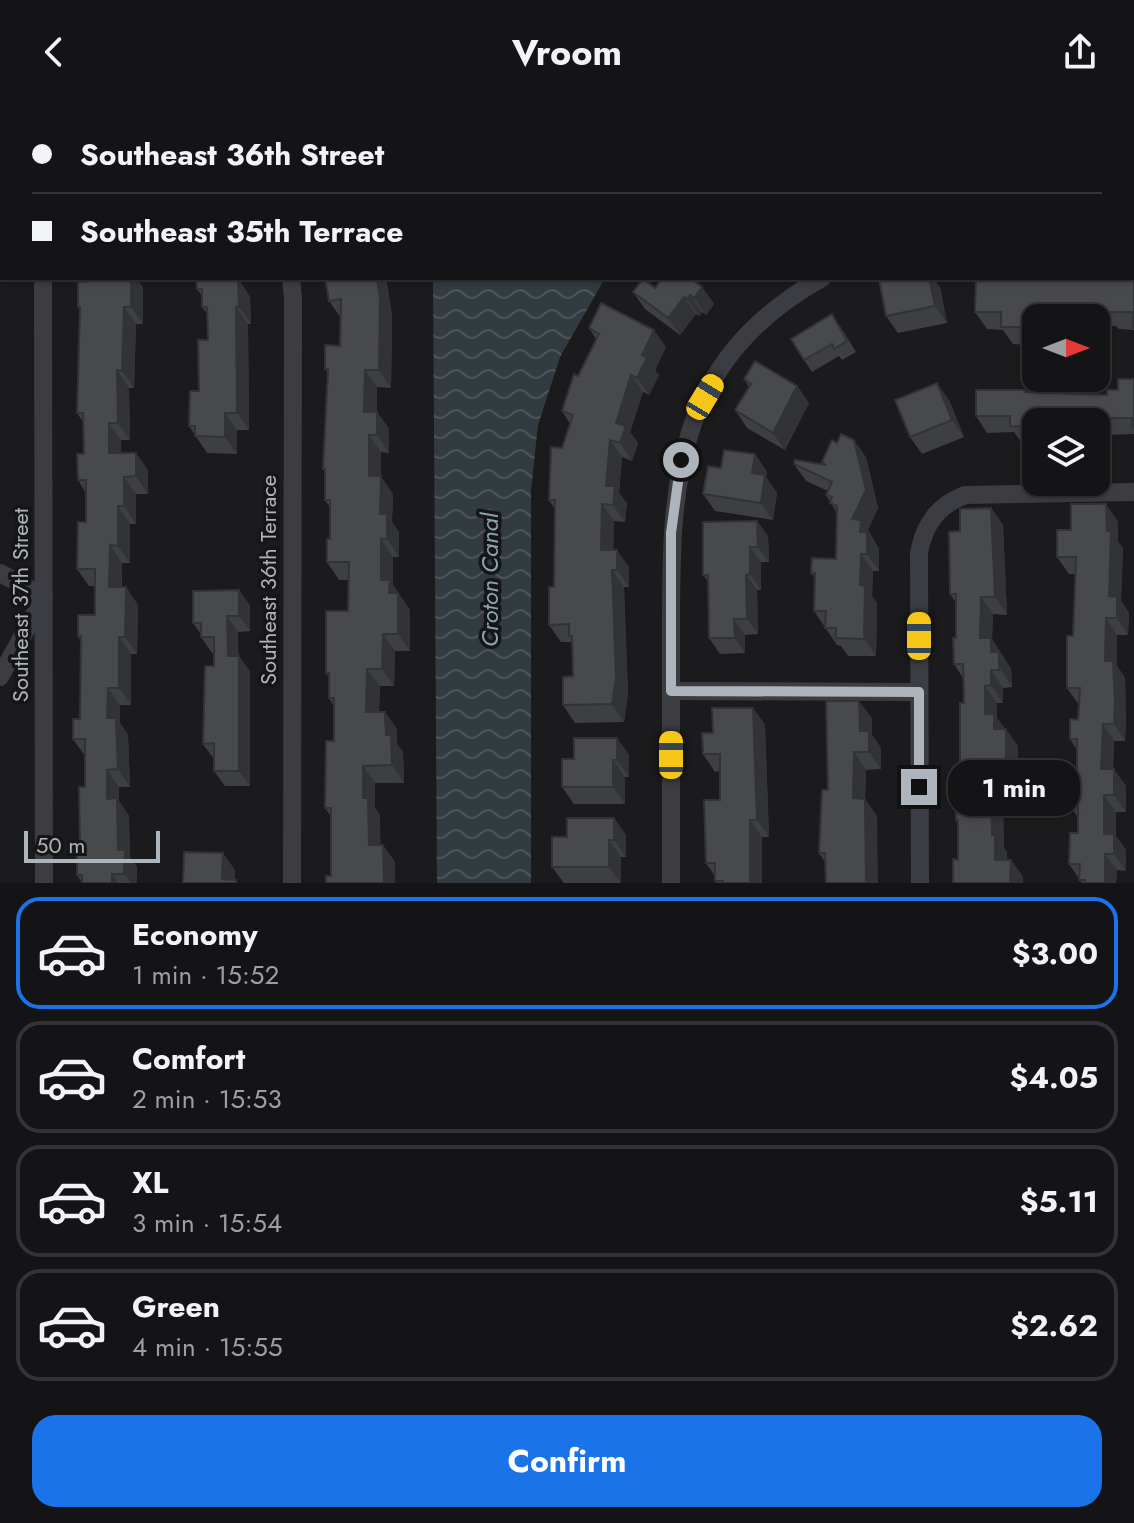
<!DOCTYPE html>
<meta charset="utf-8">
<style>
:root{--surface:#141416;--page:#212123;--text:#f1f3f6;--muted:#9d9ea1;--line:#333335;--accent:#1a73e8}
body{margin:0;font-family:Jost,sans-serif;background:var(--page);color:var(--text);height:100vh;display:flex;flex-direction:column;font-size:30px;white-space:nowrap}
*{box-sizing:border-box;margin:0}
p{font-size:26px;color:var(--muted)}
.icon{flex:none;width:44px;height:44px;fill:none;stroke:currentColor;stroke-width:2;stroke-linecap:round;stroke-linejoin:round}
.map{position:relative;height:779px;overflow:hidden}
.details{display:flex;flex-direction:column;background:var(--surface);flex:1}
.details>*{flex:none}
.guide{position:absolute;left:0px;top:0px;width:1134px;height:176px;box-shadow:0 2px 6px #0004,0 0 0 2px var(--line);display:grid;align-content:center;height:176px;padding:0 32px;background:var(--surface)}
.needle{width:52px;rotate:90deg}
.controls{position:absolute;left:1022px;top:200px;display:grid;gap:16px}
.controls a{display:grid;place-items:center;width:88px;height:88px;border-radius:16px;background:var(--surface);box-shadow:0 2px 6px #0004,0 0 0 2px var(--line);font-size:40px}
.scale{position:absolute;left:24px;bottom:20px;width:136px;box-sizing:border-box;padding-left:8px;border:4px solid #aeb4bb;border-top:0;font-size:22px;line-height:28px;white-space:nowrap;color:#aeb4bb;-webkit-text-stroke:6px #161618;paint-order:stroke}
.end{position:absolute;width:36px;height:36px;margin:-18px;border:10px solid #aeb4bb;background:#111;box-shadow:0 0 0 4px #111}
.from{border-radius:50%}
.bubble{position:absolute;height:56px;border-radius:24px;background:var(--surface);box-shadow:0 2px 6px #0004,0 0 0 2px var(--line);font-size:26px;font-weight:700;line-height:56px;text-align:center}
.car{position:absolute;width:24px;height:48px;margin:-24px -12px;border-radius:10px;box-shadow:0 0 6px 2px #0007;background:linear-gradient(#f5c518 24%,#345 0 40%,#f5c518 0 76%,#345 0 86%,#f5c518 0)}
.guide b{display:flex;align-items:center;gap:28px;height:76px;font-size:30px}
.guide b+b{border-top:2px solid var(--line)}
.guide i{width:20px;height:20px;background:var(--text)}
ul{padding:14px 0 0;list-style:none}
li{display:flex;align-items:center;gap:24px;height:112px;margin:0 16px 12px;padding:0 16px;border:4px solid var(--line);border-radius:24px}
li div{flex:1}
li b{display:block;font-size:30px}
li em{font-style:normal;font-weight:700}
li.on{border-color:var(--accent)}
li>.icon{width:72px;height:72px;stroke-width:1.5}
.action{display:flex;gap:16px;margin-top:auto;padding:16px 32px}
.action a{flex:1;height:92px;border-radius:24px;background:var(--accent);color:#fff;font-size:32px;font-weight:700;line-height:92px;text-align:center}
header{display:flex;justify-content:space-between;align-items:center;height:104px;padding:0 32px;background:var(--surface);font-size:36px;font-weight:700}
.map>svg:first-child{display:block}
.water{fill:url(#water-waves)}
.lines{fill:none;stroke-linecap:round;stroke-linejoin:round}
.street{stroke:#3c3d42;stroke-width:18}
.wall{fill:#3e3f42}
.shaded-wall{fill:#323336}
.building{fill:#48494d;stroke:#323336;stroke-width:2}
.route{stroke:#aeb4bb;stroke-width:10}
.labels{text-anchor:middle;stroke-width:7;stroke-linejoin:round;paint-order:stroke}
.street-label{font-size:22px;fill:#aeb4bb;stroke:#161618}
.water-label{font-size:24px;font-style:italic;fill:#88a4b3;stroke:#161618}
</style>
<header><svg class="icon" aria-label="back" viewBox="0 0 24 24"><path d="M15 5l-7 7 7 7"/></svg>Vroom<svg class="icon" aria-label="share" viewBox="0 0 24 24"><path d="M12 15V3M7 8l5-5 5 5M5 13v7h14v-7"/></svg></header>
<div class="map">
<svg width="1134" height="779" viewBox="0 0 1134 779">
<defs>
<pattern id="water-waves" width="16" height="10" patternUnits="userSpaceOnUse" patternTransform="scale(2)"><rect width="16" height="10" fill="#313b40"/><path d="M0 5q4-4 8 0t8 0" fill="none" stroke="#4c555a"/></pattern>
</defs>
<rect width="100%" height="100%" fill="#1b1b1d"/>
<!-- water -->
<g class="water">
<path d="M280 0H927L292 2Z"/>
<path d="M433 174H605L560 253 538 321 531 387V779H437Z"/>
</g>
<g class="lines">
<!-- street -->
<g class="street">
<path d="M1132 138H1134"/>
<path d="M0 148 2 147"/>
<path d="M43 174 44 779"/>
<path d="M291 174 293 195 292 779"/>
<path d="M0 469 44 493 0 573"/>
<path d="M671 587 919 588"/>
<path d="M671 779C671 702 671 625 671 548 671 391 666 262 822 174"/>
<path d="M920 779 919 449C924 421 937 402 965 391L1134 388"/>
</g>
</g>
<!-- wall -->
<g class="wall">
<rect x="0" y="5" width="2" height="93"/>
<rect x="1132" y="17" width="2" height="65"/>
<path d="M1134 172V226L1119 225 1116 222H1096V214H1036V241L1013 240 1003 226 987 225 975 208Z"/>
<path d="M86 174H136L143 184V220H136L134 284H129L130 336H121V349L148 366V390H136V420H130V459H122V483H126L138 501 137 550H131V601H120V619L128 631 130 683H119V697L129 712 130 753 137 763V779H82L77 771 85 683V652L73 635 80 615V536L78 532 95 511V482H89L77 465 86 418V389L78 376 84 350 83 318 77 309 80 207 78 203 86 178Z"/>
<path d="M196 174H241V179L250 193 251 220H248L249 326H237V350L207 349 189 322 199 287 208 236V211L202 203V192L197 185Z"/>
<path d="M325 174H386L392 211 391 284 377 283V308L389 325V349L381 348V373L393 390 392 418 399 428V453H393V481L410 506V547H395L394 582H380L379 608H385L397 625V640L403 648 404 679H375V704L380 711V741H383L395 758 331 772V712L325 704 334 637V602L329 594V574L326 569 348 507V476H339L327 458 330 435V403L325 396V369L323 365 328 269 325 265 340 242 341 214 329 197Z"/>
<path d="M702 183 714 200 706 211 702 208 699 212 696 210 680 231 645 205 633 188 655 184Z"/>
<path d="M940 183 947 219 898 229 886 212Z"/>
<path d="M840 222 856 248 842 256 839 252 812 268 804 256Z"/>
<path d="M589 224 666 243 655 266 659 271 649 291 643 288 630 328 638 339 632 357 622 353 619 389 627 399 625 418 614 417 613 446 629 463V483H624L628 591 624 618 575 619 563 601 573 572 572 538H561L549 521 554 483 555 405 549 396 562 344 570 320 562 307 596 235Z"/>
<path d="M744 275 797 282 809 299 785 346 747 324 735 306 749 283Z"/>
<path d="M1134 275V330L1104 331V341H1096V318H1036V338H1021L1014 328 987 329 976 312 1027 288 1107 291 1118 286Z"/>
<path d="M949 296 964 333 922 350 910 333Z"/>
<path d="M755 350 767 368 766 373 777 389 773 416 715 407 703 390 721 364Z"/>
<path d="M866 353 878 404 868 426 879 445V467H873L872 492 877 499 876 552H848L841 542 837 541 814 507 815 473 811 469 836 455 837 409 826 391 828 387 806 377 794 360H823L822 358Z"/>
<path d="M991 404 1003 421 1007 511 993 510 992 535 1011 565 1012 583 1003 584V599H997V614L1018 642V675L1022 681V705L1003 706 1004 744 1007 748V756H1011L1023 773V779H953L958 756V720L956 716 964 599 963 574 954 560 956 534V499L950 490 960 427Z"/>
<path d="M757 417 768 432 769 458H761V486H757L758 530 745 531V549L720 550 709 534 708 477 703 471Z"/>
<path d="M1118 417V438L1123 444 1121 497 1129 509 1128 531H1117V562L1125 574 1126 615 1125 637H1114L1113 665 1126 682V708H1116V732L1126 746V767L1117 766 1116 779H1082L1069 760 1078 729V713L1069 701V690L1064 682 1077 665V646L1070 635 1078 616 1079 601 1067 584 1073 532 1075 470H1069L1057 453 1071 426Z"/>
<path d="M250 501V527L238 528V552L250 567V682H225L214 667V655L203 640 214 562V549H212L201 533V530L193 519Z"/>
<path d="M753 604 765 621 769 733H762V779H717L715 777V772L706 759 720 696V667L715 668 703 650 713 629Z"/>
<path d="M872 614V631L881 644V665L866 666 865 695 877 712 825 758 819 749 828 686Z"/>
<path d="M617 634 629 651V673H625V700H574L562 683 574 655Z"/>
<path d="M614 714 626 731V753H621V779H564L552 763 567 733Z"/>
</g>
<!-- shaded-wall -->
<g class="shaded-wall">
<path d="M127 174H136L143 184V220L131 203Z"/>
<path d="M229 174H241V179L250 193 251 220 239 203Z"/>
<path d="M377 174H386L392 211 391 284 379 266Z"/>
<path d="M929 174H933L940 183 947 219 935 202Z"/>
<path d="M702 183 714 200 706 211 694 194Z"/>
<path d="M690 191 702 208 699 212 687 195Z"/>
<path d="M684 193 696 210 680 231 668 214Z"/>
<path d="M124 203 136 220 134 284 122 267Z"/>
<path d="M236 203 248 220 249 326 237 309Z"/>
<path d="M1064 204 1071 214H1064Z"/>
<path d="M1026 214 1036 228V238L1026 223Z"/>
<path d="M654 226 666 243 655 266 659 271 649 291 637 274 642 251Z"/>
<path d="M117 266 129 284 130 336 118 319Z"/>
<path d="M365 266 377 283V325L364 308Z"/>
<path d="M631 271 643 288 630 328 638 339 632 357 620 339 616 319Z"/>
<path d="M937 279 949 296 964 333 952 316Z"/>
<path d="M797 282 809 299 785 346 773 329Z"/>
<path d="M377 308 389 325V349L377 331Z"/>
<path d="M225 309 237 326V350L225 333Z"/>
<path d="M109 319 121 336 122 367 109 349Z"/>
<path d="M1096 319 1104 331V341L1096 330Z"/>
<path d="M369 331 381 348V373L393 390 392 418 399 428V453L387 435 369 372Z"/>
<path d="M610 336 622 353 619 389 627 399 625 418 613 401 606 382Z"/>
<path d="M854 336 866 353 878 404 868 426 879 445V467L867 450 852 415Z"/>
<path d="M136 349 148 366V390L136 372Z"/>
<path d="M755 350 767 368 766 373 777 389 773 416 761 399 752 369Z"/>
<path d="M124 373 136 390V420L124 402Z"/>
<path d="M602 400 614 417 613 463 601 446Z"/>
<path d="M1106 400 1118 417V438L1123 444 1121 497 1129 509 1128 531 1117 514 1109 492Z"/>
<path d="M118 402 130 420V459L118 442Z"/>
<path d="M991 404 1003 421 1007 511 995 493Z"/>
<path d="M757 417 768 432 769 458 758 443Z"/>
<path d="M381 435 393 453V481L410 506V547L398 530 381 476Z"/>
<path d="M110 441 122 459 121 501 109 483Z"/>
<path d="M750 443 761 458V486L750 470Z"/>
<path d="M617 446 629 463V483L617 466Z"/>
<path d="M861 450 873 467 872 492 877 499 876 552 864 535 860 481Z"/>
<path d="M612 466 624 483 628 591 624 618 612 600Z"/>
<path d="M746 471 757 486 758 530 747 515Z"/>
<path d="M126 483 138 501 137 550 125 533Z"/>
<path d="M239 486 250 501V527L239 512Z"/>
<path d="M981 493 993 510 992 535 1011 565 1012 583 980 534Z"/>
<path d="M227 512 238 528 239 567 228 552Z"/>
<path d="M1106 514 1117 531V562L1125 574 1126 615 1125 637 1114 620 1105 557Z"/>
<path d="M734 515 745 531V549L735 534Z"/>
<path d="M383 530 395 547 394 582 382 565Z"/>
<path d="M119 533 131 550V601L119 584Z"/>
<path d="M239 552 250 567V682L239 667Z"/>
<path d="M367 565 380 582 378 625 366 608Z"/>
<path d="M991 566 1003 584V599L991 581Z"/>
<path d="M985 582 997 599V614L1006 627V642L985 610Z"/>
<path d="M108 584 120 601V619L128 631 130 683 118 665 107 614Z"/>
<path d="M859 597 872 614V631L881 644V665L869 648 860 627Z"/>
<path d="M753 604 765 621 769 733 757 716Z"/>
<path d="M385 608 397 625V640L403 648 404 679 392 661 386 631Z"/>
<path d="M1103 620 1114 637 1113 682 1101 665Z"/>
<path d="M1006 625 1018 642V675L1022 681V705L1010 688 1006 663Z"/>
<path d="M617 634 629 651V673L617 656Z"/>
<path d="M854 648 866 666 865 695 877 712 878 779H866L853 694Z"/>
<path d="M613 656 625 673V700L613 683Z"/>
<path d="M363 662 375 679V704L380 711 381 758 369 741 363 694Z"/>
<path d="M1114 665 1126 682V708L1114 691Z"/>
<path d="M107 666 119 683V697L129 712 130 753 137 763V779H131L124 770 118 746 107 695Z"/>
<path d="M991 688 1003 706 1004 744 1007 748V773L995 756 992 731Z"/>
<path d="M1104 691 1116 708V732L1126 746V767L1114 750 1104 730Z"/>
<path d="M614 714 626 731V753L614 736Z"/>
<path d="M750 716 762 733V779H750Z"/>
<path d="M609 736 621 753V779L609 763Z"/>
<path d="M383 741 395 758V779H384Z"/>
<path d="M223 749 235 766V779L222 775Z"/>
<path d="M1105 750 1117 766 1116 779H1105Z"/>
<path d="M1011 756 1023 773V779H1010Z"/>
<path d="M112 770 118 779H112Z"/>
</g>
<!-- building -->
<g class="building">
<path d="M1014 0H1025V2H986Z"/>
<path d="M0 5H2V77L0 78Z"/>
<rect x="1132" y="17" width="2" height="48"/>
<path d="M1132 172H1134V224H1133V208H1107V205L1064 204V214H1026V223H1001V208H975L976 174H1132Z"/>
<path d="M86 174H131V203H124L122 267 117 266 118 319H109V349H136V372L124 373V402H118V442L110 441 109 483H126L125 533H119V584H108L107 614H116L118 665 107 666V695L117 694 118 746H125L124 770H112V779H82V771H77V745H80L79 683H85V635H73V615H80L81 532H78V511H95V465H77L78 418H86V376H78L77 350H84L83 309H77L80 203H78V178H86Z"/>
<path d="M196 174H229V175H238L239 203H236L237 309H225V333L195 332V322H189L190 287H199L198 236H208L207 203H202V185H197Z"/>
<path d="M325 174H377L380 194 379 266H365L364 308H377V331H369V372H381L380 410H387V435H381V476H390L389 489H398V530H383L382 565H367L366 608H385L386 631H391L392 661 363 662V694H368L369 741H383L384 779H326V772H331V704H325L326 637H334V594H329V569H326V507H348L349 458H327V435H330V396H325V365H323L328 265H325V241L340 242 341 195 329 197Z"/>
<path d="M662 174H690L702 183 694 194 690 191 687 195 684 193 668 214 633 188 643 175 655 184Z"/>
<path d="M885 174H929L935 202 886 212 879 175Z"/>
<path d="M601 199 654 226 642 251 647 254 637 274 631 271 616 319 626 322 620 339 610 336 606 382H615L613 401 602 400 601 446H617V466H612L616 574 612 600 563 601V573L573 572 572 532H569V520L549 521V483H554L555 396H549L551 343 562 344 573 311 562 307 574 270 578 272 599 230 589 224Z"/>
<path d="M832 210 847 237 834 245 832 240 804 256 791 235Z"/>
<path d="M755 257 797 282 773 329 735 306 751 280 744 275Z"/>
<path d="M1118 275H1134V323L1132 324V314H1093V318H1036V323L1010 322V312H976V286H1025V288L1107 291V286H1118Z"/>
<path d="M937 279 952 316 910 333 895 296Z"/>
<path d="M841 330 854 336 866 386 852 415 861 416 860 428H867V450H861L860 481 865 482 864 535 836 534V524H825L826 507H814L815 469H811L812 454 836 455 837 402 830 399 832 393 826 391 832 378 794 360 795 356 826 361 822 358 832 336 837 339Z"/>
<path d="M724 346 755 350 752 369 765 371 761 399 703 390 708 362 721 364Z"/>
<path d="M1071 400H1106L1107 427H1111L1109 492 1117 493V514H1106L1105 557H1113L1115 599 1114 620H1103L1101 665H1114V691H1104V730H1114V750H1105V779H1085V776H1079L1080 760H1069L1070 729H1078V701H1069V682H1064V665H1077V635H1070V615L1078 616 1080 584H1067V532H1073L1076 453H1057V426H1071Z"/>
<path d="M991 404 995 493H981L980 534H991V548H999V566H991V581L985 582V610H994V625H1006V663H1010V688H991L992 731H995V756H1011L1010 779H953V755L958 756V716H956L955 664H960V599H964L963 560H954L953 534H956V490H950L949 428 960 427V405Z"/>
<path d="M757 417 758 443H750V470L746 471 747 515H734L735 534H709L708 471H703V418Z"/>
<path d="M239 486V512H227L228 552H239V667H214V639L203 640 205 562H214V533H201V519H193V487Z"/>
<path d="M826 597H859L860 627H869V648H854L853 694 865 695 866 779H826L825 749H819L822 686H828Z"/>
<path d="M712 604H753L757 716H750V779H723V777H715V759H706L704 696H720V650H703L702 629H713Z"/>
<path d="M574 634H617V656H613V683H562V655H574Z"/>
<path d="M567 714H614V736H609V763H552V733H567Z"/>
<path d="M184 748 223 749 222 775 236 776V779H183Z"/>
</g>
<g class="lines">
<!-- route -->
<path class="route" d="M681 356 671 429V587L919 588V683"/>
</g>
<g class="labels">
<!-- street labels -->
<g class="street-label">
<text transform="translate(268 476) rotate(-90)" y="8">Southeast 36th Terrace</text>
<text transform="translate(20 501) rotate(-90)" y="8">Southeast 37th Street</text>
</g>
<!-- water labels -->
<g class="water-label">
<text transform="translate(490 476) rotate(-90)" y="8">Croton Canal</text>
</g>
</g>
</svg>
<div class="controls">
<a><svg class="needle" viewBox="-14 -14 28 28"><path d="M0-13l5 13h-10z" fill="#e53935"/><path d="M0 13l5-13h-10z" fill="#9d9ea1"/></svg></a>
<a><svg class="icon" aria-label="layers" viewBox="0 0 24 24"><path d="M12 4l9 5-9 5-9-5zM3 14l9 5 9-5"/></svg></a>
</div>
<div class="scale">50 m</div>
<i class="end from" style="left:681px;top:356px"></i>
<i class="end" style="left:919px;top:683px"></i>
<div class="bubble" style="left:948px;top:656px;width:132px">1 min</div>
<i class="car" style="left:705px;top:293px;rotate:31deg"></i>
<i class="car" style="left:919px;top:532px;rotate:0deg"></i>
<i class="car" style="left:671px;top:651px;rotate:0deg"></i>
<div class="guide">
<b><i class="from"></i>Southeast 36th Street</b>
<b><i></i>Southeast 35th Terrace</b>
</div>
</div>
<section class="details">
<ul>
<li class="on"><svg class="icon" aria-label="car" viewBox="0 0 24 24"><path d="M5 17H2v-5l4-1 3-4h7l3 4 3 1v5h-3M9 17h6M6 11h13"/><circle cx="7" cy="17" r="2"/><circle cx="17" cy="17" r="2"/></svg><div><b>Economy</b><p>1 min · 15:52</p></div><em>$3.00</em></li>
<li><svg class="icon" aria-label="car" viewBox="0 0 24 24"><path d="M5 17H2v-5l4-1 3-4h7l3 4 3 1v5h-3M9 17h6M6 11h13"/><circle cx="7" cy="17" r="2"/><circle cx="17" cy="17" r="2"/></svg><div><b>Comfort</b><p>2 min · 15:53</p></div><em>$4.05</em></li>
<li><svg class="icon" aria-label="car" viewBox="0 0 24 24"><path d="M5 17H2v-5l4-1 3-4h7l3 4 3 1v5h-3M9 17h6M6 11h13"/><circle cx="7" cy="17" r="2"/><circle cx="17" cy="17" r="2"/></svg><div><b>XL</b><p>3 min · 15:54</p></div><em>$5.11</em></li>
<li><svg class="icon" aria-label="car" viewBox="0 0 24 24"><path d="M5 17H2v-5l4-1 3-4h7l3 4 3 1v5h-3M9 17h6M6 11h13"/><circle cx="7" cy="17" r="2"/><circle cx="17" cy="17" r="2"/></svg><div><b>Green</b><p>4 min · 15:55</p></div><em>$2.62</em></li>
</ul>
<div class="action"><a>Confirm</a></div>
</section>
